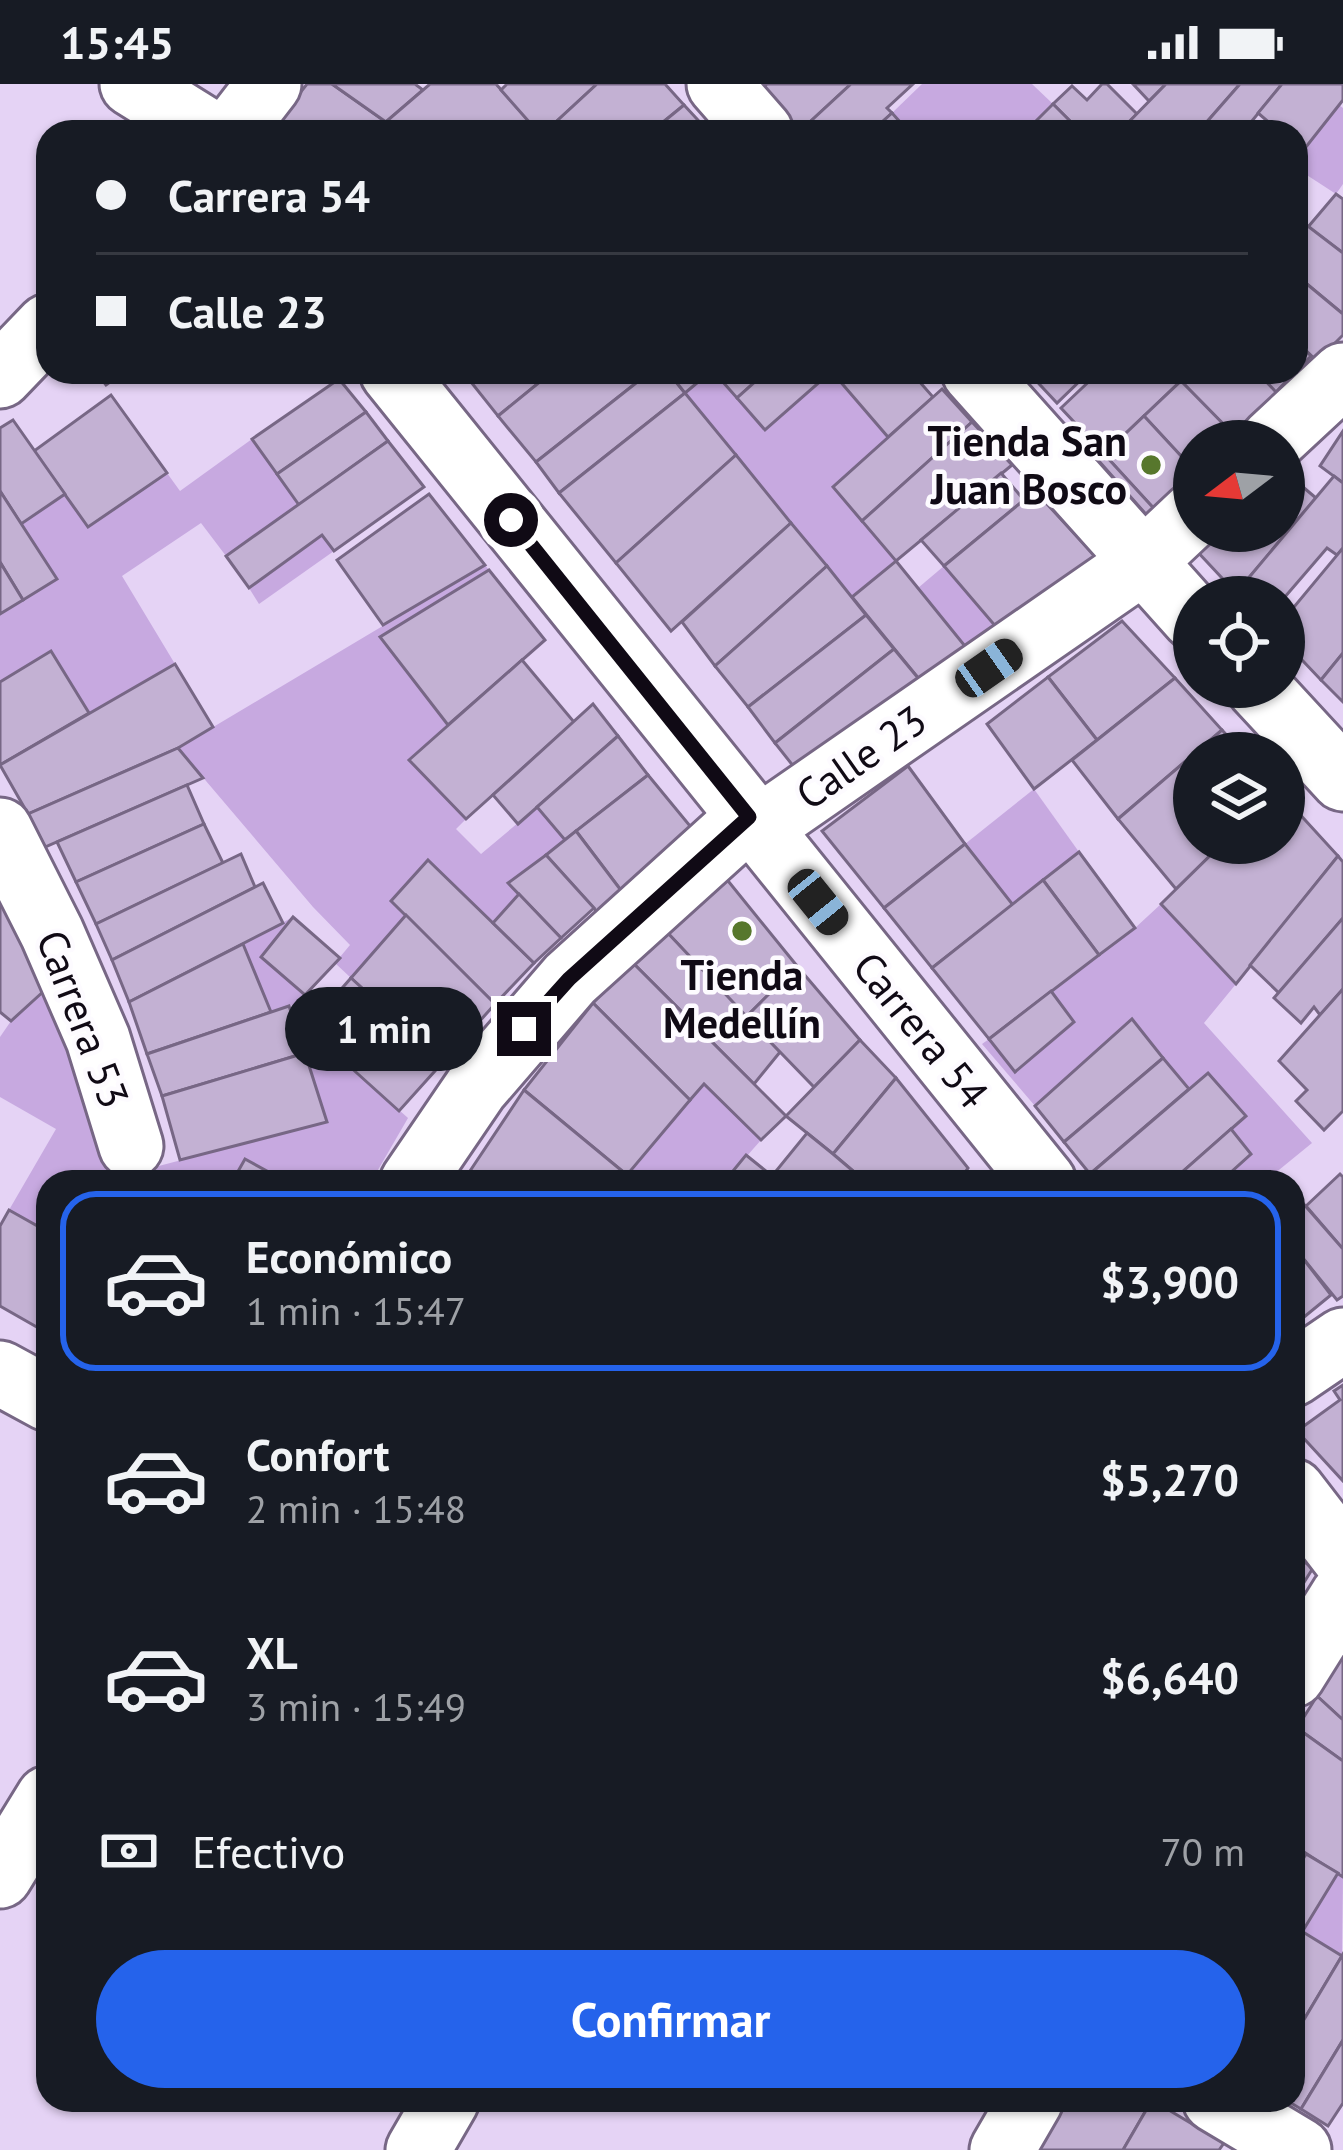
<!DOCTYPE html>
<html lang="es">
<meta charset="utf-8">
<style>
:root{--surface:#171b24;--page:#242831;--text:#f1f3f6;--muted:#9ea1a6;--line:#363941;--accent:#2563eb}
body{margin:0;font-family:"PT Sans",sans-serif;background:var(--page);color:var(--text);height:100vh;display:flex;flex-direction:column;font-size:45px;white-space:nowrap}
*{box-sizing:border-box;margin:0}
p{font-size:39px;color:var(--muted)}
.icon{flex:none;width:66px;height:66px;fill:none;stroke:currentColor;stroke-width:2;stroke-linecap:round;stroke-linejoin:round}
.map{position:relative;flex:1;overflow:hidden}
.sheet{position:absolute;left:36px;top:1086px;width:1269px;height:942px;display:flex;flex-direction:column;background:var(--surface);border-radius:36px;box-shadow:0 3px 9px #0004}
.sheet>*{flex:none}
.top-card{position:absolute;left:36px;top:36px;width:1272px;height:264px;border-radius:36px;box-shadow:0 3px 9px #0004;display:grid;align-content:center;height:264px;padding:0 60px;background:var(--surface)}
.needle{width:78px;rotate:254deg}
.controls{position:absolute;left:1173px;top:336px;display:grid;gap:24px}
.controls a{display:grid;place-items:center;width:132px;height:132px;border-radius:50%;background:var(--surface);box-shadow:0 3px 9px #0004;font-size:60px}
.end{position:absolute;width:54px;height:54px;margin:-27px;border:15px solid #100a15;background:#fff;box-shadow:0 0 0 6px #fff}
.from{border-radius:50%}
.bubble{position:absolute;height:84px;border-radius:42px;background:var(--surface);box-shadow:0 3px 9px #0004;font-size:39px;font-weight:800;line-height:84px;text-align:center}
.car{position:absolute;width:36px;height:72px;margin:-36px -18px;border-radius:15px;box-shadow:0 0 9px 3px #0007;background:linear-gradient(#222 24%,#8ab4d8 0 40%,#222 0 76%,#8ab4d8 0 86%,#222 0)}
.top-card b{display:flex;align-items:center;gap:42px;height:114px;font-size:45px}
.top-card b+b{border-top:3px solid var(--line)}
.top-card i{width:30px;height:30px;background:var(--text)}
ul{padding:21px 0 0;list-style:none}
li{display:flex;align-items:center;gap:36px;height:180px;margin:0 24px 18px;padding:0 36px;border:6px solid transparent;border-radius:36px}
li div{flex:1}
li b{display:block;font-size:45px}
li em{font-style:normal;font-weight:800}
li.selected{border-color:var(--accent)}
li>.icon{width:108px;height:108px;stroke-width:1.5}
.pay{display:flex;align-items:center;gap:30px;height:132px;padding:0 60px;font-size:45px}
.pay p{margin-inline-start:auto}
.primary-button{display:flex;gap:24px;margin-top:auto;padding:24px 60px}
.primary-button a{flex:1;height:138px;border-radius:72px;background:var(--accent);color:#fff;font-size:48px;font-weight:800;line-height:138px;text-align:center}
.status{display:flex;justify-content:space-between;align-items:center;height:84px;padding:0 60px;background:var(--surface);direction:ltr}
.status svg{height:33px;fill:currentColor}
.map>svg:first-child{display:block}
.green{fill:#c7a9e0}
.building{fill:#c3b1d3;stroke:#776785;stroke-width:3}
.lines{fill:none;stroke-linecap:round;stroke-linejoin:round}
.minor-casing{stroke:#776785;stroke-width:69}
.minor{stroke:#fff;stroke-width:63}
.route{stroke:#100a15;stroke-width:15}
.poi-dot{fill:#57772d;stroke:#fdfbff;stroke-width:4.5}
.labels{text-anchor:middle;stroke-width:9;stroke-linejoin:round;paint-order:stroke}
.poi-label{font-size:42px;font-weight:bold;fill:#100a15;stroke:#fdfbff;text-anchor:end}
.street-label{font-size:42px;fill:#100a15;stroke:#fdfbff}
</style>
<div class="status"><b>15:45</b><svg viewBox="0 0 49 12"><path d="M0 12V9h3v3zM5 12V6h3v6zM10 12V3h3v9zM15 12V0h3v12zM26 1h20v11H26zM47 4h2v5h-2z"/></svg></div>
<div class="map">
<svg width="1343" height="2066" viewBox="0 0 1343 2066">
<rect width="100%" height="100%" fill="#e5d3f5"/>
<!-- green -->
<g class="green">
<path d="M922 0H1032L1053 20 1025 48H909L892 29Z"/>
<path d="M1339 21 1343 24V100L1336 110 1296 84V62L1301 67Z"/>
<path d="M710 288H714L765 345 832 288 888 353 833 403 896 477 852 513 685 309Z"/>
<path d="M252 355 299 421 226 472 201 439 122 492 175 580 89 629 51 567 0 598V530L21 440 65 410 89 443 167 389 180 407Z"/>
<path d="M322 451 334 467 259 520 249 504Z"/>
<path d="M485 481 489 486 381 553 448 641 410 676 466 735 456 745 481 770 537 723 565 756 509 799 519 810 493 839 427 776 392 817 406 831 351 894 335 879 350 861 313 823 178 664Z"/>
<path d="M944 482 1004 552 973 572 918 504Z"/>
<path d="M1034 705 1079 768 1013 821 965 760Z"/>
<path d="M1161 820 1236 900 1204 939 1312 1059 1264 1098H1220L1251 1070 1231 1045 1208 990 1189 1005 1132 936 1035 1022 982 960 989 955 1016 988 1074 938 1051 907 1135 844Z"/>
<path d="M293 833 262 873 305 911 299 919 271 928 243 860Z"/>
<path d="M45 906 87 1019 132 1089 327 1038 305 969 327 962 408 1034 371 1098H287L245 1075 232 1098H148L132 1089 127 1098H48V1148L9 1126 56 1045 0 1013V953L11 937Z"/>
<path d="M704 1000 761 1056 724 1098H623Z"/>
<path d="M1338 1789 1343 1793 1342 1872 1303 1848Z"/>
</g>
<!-- building -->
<g class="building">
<path d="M307 0H332L386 38 374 48H269Z"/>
<path d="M332 0H415L423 6 386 38Z"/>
<path d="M430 0H496L528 36 514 48H374Z"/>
<path d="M507 0H597L545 48H538L501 6Z"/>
<path d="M597 0H665L684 21 651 48H545Z"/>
<path d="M767 0H851L799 48 761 6Z"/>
<path d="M851 0H913L887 24 892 29 871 48H799Z"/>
<path d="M1102 0H1107L1137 30 1119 48H1081L1053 20 1072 2 1087 16Z"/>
<path d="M1133 0H1166L1149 17Z"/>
<path d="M1166 0H1240L1198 48H1119Z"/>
<path d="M1240 0H1282L1243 48H1198Z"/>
<path d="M1282 0H1343V16L1302 68 1296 62V48H1280L1258 29Z"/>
<path d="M1053 20 1081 48H1025Z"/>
<path d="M684 21 709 48H651Z"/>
<path d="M892 29 909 48H871Z"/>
<path d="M1336 110 1343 115V169L1308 143Z"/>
<path d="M1296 133 1343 169V230L1296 191Z"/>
<path d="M1296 191 1343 230V251L1317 277 1296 257Z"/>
<path d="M1296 257 1311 272 1296 287Z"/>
<path d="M96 288H124L106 301Z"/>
<path d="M463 288H552L498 332Z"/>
<path d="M552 288H650L536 378 498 332Z"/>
<path d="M650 288H668L685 309 559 409 536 378Z"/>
<path d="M668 288H710L685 309Z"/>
<path d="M714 288H766L737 314Z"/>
<path d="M766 288H831L765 346 737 314Z"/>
<path d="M832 288H911L933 313 888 353Z"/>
<path d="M1028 288H1089L1057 319Z"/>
<path d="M1099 288H1190L1104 370 1061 324Z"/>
<path d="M1190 288H1257L1282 313 1239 356 1181 297Z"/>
<path d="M1257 288H1295L1276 308Z"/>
<path d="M339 295 366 328 277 390 252 355Z"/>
<path d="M1181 297 1239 356 1194 357V386L1144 332Z"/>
<path d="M942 305 972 338 862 437 833 403Z"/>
<path d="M685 309 736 371 616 479 559 409Z"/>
<path d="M111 311 167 389 88 443 34 367Z"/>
<path d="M366 328 388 357 299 421 277 390Z"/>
<path d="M1144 332 1194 386V397L1158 429 1104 370Z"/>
<path d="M13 336 65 410 21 440 0 407V344Z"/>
<path d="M972 338 1012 381 896 477 862 437Z"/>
<path d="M1343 347V399L1320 382Z"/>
<path d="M388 357 424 403 334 467 322 451 249 504 226 472Z"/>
<path d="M1104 370 1158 429 1151 436 1098 376Z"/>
<path d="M736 371 791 439 671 547 616 479Z"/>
<path d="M1284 387 1316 414 1236 509 1194 464 1210 447H1284Z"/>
<path d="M1001 389 1024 416 944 482 921 456Z"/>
<path d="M1334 392 1343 399V464L1337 471 1327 464 1284 514 1240 513 1236 509Z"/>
<path d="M0 407 57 495 23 516 0 478Z"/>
<path d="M1035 407 1095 472 997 544 944 482Z"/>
<path d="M429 410 485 481 383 541 337 476Z"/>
<path d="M791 439 827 482 715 582 682 538Z"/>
<path d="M1343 464V569L1321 596 1284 557V535Z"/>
<path d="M896 477 973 572 928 606 852 513Z"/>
<path d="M0 478 23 516 0 530Z"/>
<path d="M827 482 866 531 748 623 715 582Z"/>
<path d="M489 486 545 556 448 641 380 553Z"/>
<path d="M866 531 894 565 775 659 748 623Z"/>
<path d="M1122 537 1175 594 1097 656 1048 593Z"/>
<path d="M894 565 928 606 798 688 775 659Z"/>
<path d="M51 567 89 629 0 681V598Z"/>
<path d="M1343 569V618L1321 596Z"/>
<path d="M522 576 574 638 466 735 409 676Z"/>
<path d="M175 580 213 643 178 664 28 730 0 681Z"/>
<path d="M1048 593 1097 656 1034 705 987 640Z"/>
<path d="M1175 594 1222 646 1118 735 1072 676Z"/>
<path d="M593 620 618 652 518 740 493 711Z"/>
<path d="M1222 646 1243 669H1195Z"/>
<path d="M618 652 648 691 565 756 537 723Z"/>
<path d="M178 664 203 694 45 763 28 730Z"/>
<path d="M1194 670V759H1223L1176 805 1118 735Z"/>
<path d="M908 682 965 760 884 824 822 747Z"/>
<path d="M648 691 695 748 623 809 576 747Z"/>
<path d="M187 701 204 740 76 798 57 758Z"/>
<path d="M1284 713 1338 772 1236 900 1161 820 1223 759H1284Z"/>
<path d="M204 740 223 779 96 840 76 798Z"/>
<path d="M576 747 623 809 598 829 546 771Z"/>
<path d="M965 760 1013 821 932 884 884 824Z"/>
<path d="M1079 768 1135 844 1099 871 1043 796Z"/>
<path d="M241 770 255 803 112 876 96 840Z"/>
<path d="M546 771 594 824 561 854 508 799Z"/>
<path d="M1338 772 1343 778V834L1279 909 1250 881Z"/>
<path d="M428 776 534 879 495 920 391 817Z"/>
<path d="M716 782 797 882 746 933 664 845Z"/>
<path d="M1043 796 1099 871 989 955 932 884Z"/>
<path d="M263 799 283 839 129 918 112 876Z"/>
<path d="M0 807 45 906 11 937 0 928Z"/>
<path d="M519 810 561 854 534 879 493 839Z"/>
<path d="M406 831 495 920 443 978 351 894Z"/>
<path d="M293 833 340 874 305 911 261 873Z"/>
<path d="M1343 834V905L1320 931 1314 923 1301 939 1274 914Z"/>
<path d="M664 845 780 968 754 1000 631 877Z"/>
<path d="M243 860 271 928 147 970 129 918Z"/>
<path d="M631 877 786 1032 761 1056 704 1000 690 1016 593 919Z"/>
<path d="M797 882 860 956 814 1003 746 933Z"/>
<path d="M351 894 443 978 399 1027 307 944Z"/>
<path d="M1343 905V1027L1324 1046 1296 1017 1307 1006 1279 977Z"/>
<path d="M1051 907 1074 938 1015 988 989 955Z"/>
<path d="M593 919 690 1016 627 1091 524 1006Z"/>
<path d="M289 922 305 969 162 1012 147 970Z"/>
<path d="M1132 935 1163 974 1064 1058 1035 1022Z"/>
<path d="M860 956 896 994 833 1070 786 1032Z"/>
<path d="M305 969 327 1038 180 1076 162 1012Z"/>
<path d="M1163 974 1189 1005 1090 1090 1064 1058Z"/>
<path d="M1208 989 1246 1032 1171 1098H1096L1090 1090Z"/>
<path d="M896 994 968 1084 958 1098H866L833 1070Z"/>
<path d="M524 1006 627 1091 623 1098H474L466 1093Z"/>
<path d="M1231 1045 1251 1070 1220 1098H1171Z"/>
<path d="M807 1049 833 1070 866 1098H779L772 1092Z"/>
<path d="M746 1071 772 1092 779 1098H724Z"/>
<path d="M245 1075 287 1098H232Z"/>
<path d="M1340 1090 1343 1093V1165L1306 1122Z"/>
<path d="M1301 1117 1343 1165V1212L1337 1216 1293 1162V1124Z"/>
<path d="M9 1126 48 1148V1235L42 1246 0 1222V1142Z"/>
<path d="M1293 1162 1305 1177 1293 1187Z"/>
<path d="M1305 1177 1331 1211 1293 1242V1187Z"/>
<path d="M1343 1301V1397L1297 1347 1340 1316 1334 1307Z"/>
<path d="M1293 1470 1313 1484 1293 1516Z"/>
<path d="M1343 1568V1636L1317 1612Z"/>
<path d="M1317 1612 1343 1636V1677L1297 1644Z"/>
<path d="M1297 1644 1343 1677V1793L1293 1761V1651Z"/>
<path d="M1293 1761 1306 1770 1293 1792Z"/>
<path d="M1306 1770 1338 1789 1293 1863V1792Z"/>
<path d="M1303 1848 1342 1872 1293 1954V1863Z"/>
<path d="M1343 1870V1956L1301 2025 1286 2016H1293V1954Z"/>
<path d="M1343 1956V2019L1328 2042 1301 2025Z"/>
<path d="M1063 2016H1152L1123 2066H1033Z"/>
<path d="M1152 2016 1224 2059 1219 2066H1123Z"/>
</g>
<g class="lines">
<!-- minor casing -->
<g class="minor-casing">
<g id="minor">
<path d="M132 0 209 48"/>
<path d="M719 0 761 48"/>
<path d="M232 48 269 0"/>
<path d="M392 288 1044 1098"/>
<path d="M974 288 1194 534"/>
<path d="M0 292 48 242"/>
<path d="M1272 357 1343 291"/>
<path d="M1258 603 1343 695"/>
<path d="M759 744 1143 478 1194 430"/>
<path d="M0 746 52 849 98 955 131 1062"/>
<path d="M412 1098 476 1004 570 895 749 733"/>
<path d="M0 1289 48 1315"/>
<path d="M1293 1290 1343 1256"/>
<path d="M1293 1407 1343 1472"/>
<path d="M1293 1591 1343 1511"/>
<path d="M0 1792 48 1714"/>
<path d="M1215 2016 1299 2066"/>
<path d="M418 2066 447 2016"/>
<path d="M1002 2066 1031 2016"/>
</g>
</g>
<!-- minor -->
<use href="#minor" class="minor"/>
</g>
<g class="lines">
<!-- route -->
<path class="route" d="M511 436 749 733 569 895 524 945"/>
</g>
<!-- markers -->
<g class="poi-dot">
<circle cx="1151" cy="381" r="12"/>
<circle cx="742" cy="847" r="12"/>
</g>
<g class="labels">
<!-- poi labels -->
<g class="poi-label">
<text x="1127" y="372">Tienda San<tspan x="1127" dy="48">Juan Bosco</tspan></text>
<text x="742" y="906" text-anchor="middle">Tienda<tspan x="742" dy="48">Medellín</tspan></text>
</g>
<!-- street labels -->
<g class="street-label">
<text transform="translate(861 673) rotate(-35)" y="15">Calle 23</text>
<text transform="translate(83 935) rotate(69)" y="15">Carrera 53</text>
<text transform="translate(921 946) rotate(51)" y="15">Carrera 54</text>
</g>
</g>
</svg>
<div class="controls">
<a><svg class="needle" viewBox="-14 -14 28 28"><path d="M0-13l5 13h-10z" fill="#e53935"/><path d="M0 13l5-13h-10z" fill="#9ea1a6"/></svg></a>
<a><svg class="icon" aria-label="locate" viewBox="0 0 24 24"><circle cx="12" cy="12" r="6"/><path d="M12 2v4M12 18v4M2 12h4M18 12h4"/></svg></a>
<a><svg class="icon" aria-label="layers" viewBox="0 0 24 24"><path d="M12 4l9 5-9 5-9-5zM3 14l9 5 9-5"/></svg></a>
</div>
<i class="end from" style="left:511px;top:436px"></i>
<i class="end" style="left:524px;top:945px"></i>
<div class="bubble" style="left:285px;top:903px;width:198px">1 min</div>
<i class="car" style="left:989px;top:584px;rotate:55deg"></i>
<i class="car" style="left:818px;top:818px;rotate:141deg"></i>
<div class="top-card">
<b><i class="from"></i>Carrera 54</b>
<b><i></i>Calle 23</b>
</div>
<section class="sheet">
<ul>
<li class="selected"><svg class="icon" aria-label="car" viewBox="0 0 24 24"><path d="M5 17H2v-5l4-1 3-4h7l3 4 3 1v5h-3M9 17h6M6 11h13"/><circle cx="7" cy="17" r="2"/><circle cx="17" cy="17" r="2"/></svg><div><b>Económico</b><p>1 min · 15:47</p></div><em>$3,900</em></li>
<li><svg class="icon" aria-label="car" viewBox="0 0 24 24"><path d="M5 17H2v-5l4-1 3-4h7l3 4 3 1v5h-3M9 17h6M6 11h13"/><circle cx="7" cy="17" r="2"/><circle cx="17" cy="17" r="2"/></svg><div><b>Confort</b><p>2 min · 15:48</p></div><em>$5,270</em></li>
<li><svg class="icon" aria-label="car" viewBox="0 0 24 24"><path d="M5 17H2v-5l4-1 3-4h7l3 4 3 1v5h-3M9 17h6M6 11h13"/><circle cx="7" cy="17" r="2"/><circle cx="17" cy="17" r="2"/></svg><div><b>XL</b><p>3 min · 15:49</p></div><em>$6,640</em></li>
</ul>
<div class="pay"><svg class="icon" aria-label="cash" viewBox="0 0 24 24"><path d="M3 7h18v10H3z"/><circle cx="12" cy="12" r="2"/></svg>Efectivo<p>70 m</p></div>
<div class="primary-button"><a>Confirmar</a></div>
</section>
</div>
